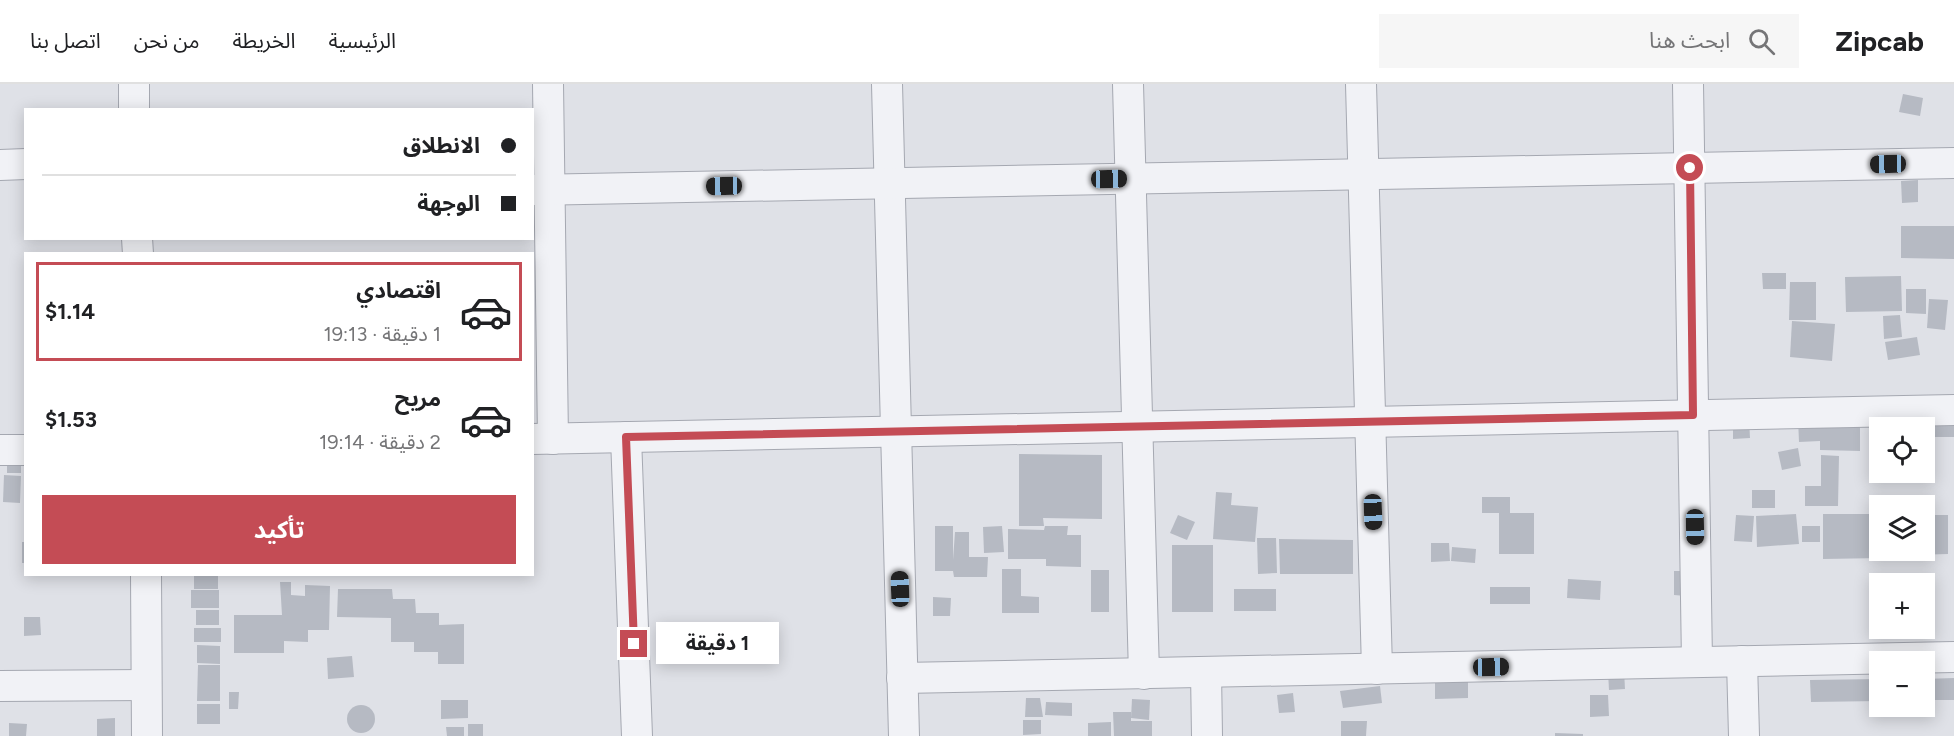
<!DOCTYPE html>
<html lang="ar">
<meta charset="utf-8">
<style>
:root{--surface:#fff;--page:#f6f6f6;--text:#202124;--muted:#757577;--line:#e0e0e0;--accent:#c44c55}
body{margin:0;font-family:Figtree,"Noto Sans Arabic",sans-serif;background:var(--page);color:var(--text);direction:rtl;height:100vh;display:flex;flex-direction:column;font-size:22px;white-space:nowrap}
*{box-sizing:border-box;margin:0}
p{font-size:20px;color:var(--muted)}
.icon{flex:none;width:33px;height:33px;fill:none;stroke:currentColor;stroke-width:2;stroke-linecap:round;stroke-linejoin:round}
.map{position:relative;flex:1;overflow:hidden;direction:ltr}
.panel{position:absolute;left:24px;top:168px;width:510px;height:324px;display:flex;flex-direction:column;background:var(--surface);border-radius:0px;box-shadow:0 3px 15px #0003;direction:rtl}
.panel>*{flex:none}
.guide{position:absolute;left:24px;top:24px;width:510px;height:132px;border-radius:0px;box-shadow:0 3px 15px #0003;direction:rtl;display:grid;align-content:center;height:132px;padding:0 18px;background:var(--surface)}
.tools{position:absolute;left:1869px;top:333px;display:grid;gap:12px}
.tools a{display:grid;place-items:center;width:66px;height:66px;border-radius:0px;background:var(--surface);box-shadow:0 3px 15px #0003;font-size:30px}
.end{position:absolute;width:27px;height:27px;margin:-14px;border:8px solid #c44c55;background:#fff;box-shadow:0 0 0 3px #fff}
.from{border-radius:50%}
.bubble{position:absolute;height:42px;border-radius:0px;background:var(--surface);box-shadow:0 3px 15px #0003;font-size:20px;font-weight:700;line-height:42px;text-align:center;direction:rtl}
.car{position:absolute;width:18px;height:36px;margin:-18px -9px;border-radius:8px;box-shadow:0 0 4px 2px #0007;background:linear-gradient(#222 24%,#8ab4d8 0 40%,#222 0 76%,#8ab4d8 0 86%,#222 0)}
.guide b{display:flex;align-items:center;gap:21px;height:57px;font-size:22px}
.guide b+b{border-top:2px solid var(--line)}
.guide i{width:15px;height:15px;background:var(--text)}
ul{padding:10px 0 0;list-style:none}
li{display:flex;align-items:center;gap:18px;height:99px;margin:0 12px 9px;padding:0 6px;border:3px solid transparent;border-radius:0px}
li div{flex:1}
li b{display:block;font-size:22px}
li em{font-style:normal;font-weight:700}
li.current{border-color:var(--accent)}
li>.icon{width:54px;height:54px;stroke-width:1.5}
.action{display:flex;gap:12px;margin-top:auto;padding:12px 18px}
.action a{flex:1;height:69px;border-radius:0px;background:var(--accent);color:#fff;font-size:24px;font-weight:700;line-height:69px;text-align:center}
header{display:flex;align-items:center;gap:36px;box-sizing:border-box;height:84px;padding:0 30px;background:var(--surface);border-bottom:2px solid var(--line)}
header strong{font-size:28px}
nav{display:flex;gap:33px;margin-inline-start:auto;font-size:21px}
.search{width:420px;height:54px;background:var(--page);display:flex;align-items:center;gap:15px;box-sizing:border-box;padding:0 21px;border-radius:0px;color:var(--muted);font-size:22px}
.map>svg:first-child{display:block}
.building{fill:#b6bac3}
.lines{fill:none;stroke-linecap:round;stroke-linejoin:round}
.minor-casing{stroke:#a5a8b1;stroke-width:32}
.minor{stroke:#f1f2f6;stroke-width:30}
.route{stroke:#c44c55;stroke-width:8}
</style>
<header>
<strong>Zipcab</strong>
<div class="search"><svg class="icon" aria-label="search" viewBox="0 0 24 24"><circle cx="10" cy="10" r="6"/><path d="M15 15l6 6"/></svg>ابحث هنا</div>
<nav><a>الرئيسية</a><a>الخريطة</a><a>من نحن</a><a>اتصل بنا</a></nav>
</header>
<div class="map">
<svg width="1954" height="652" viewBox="0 0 1954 652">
<rect width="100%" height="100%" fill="#dfe1e7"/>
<!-- building -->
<g class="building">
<path d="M1903 10 1923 14 1920 32 1899 28Z"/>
<path d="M1918 96V118L1902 119 1901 97Z"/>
<path d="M1901 142H1954V175L1901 174Z"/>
<path d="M1762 189H1786V205H1763Z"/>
<path d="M1901 192 1902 227 1846 228 1845 193Z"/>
<path d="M1790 198H1816V236H1789Z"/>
<path d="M1906 205H1926V230L1906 229Z"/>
<path d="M1929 215 1948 216 1945 246 1927 244Z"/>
<path d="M1900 231 1902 253 1884 255 1883 232Z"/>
<path d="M1792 237 1835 240 1832 277 1790 273Z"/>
<path d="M1917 253 1920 271 1888 276 1885 258Z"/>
<path d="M1798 335H1860V367L1820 366V357L1799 358Z"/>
<path d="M1733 336H1749L1750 354 1733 355Z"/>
<path d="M1909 336H1954V353H1924V344H1909Z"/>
<path d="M1798 364 1801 382 1782 386 1778 368Z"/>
<rect x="7" y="370" width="14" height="19"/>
<path d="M1019 370 1102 371V435L1043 434 1044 442H1019Z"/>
<path d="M1821 371 1839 372 1838 422H1805V402H1821Z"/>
<path d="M4 391 21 392 20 419 3 418Z"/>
<rect x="1752" y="406" width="23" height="18"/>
<path d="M1216 408 1232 409 1231 421 1258 423 1255 458 1213 455Z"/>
<path d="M1482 413H1510V429H1534V470H1499V429H1482Z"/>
<path d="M1796 430 1799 460 1757 463 1756 432Z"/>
<path d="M1823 430H1880L1882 474 1823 475Z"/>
<path d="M1178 431 1195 438 1187 456 1170 449Z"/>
<path d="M1736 431 1754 432 1752 458 1734 457Z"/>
<path d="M1924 431H1948V470L1912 471V466H1924Z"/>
<path d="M935 442H953V476L955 448H969V473H988L987 493H954L953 487H935Z"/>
<path d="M1002 442 1004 468 984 469 983 443Z"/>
<path d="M1045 442H1068L1067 451H1081V483L1046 482V475H1008V445L1044 446Z"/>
<rect x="1802" y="442" width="18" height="16"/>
<path d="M1257 454H1276L1277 489 1258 490Z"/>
<path d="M1279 455 1353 456V490H1280Z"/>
<rect x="22" y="458" width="4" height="21"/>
<path d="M1431 459H1449L1450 477 1431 478Z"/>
<rect x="1172" y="461" width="41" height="67"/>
<path d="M1452 463 1476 465 1475 479 1451 477Z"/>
<path d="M1002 485H1021V512L1039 513V529H1002Z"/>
<rect x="1091" y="486" width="18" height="42"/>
<path d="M1674 487H1686V512L1674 511Z"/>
<rect x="194" y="490" width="24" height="15"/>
<path d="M1568 495 1601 497 1600 516 1567 514Z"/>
<path d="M280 498H291V511L305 512V501L330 502 329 546H308V558L284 557V569H234V531H282Z"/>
<rect x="1490" y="503" width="40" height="17"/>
<path d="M338 505H392L393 515H415L416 529H439V541L464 540V580H438V568H414V558H391V534L337 533Z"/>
<rect x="1234" y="505" width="42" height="22"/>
<rect x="191" y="506" width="28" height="18"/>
<path d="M933 513 951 514 950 532H933Z"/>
<rect x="196" y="526" width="23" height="15"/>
<path d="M24 533H40L41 551 24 552Z"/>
<rect x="194" y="544" width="27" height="14"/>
<path d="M197 561 220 562V580L197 579Z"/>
<path d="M352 572 354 593 328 595 327 574Z"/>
<path d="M198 581H220V617H197Z"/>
<path d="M1624 587 1625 605 1609 606 1608 588Z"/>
<path d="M1954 594V616H1924V595Z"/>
<path d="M1880 595V617L1811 618 1810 596Z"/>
<path d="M1435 597H1468V614L1435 615Z"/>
<path d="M1380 602 1382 619 1343 624 1340 607Z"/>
<path d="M229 608H239L238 625H229Z"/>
<path d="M1293 609 1295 628 1279 629 1277 611Z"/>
<path d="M1590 611H1608L1609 632 1590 633Z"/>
<path d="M1026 614H1040L1043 633H1025Z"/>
<path d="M1132 615 1150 616 1149 636 1131 634Z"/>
<path d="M441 616H468V634L441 635Z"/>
<path d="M1046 618 1072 619V632L1045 631Z"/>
<rect x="197" y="620" width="23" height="20"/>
<circle cx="361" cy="635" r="14"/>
<path d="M1113 628H1131V637H1152V652H1114Z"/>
<path d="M115 634V652H97V635Z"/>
<path d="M1023 636H1041V650L1023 651Z"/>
<path d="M1341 637H1367L1366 652H1341Z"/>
<path d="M1111 638V652H1088V639Z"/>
<path d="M9 639 27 640 26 652H9Z"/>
<rect x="468" y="640" width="15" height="12"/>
<path d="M446 643H464V652H447Z"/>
<path d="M1555 649 1583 650V652H1555Z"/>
</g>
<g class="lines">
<!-- minor casing -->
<g class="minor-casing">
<g id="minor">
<path d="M134 0V26"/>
<path d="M548 0 553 355"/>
<path d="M887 0 904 652"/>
<path d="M1128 0 1144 590"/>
<path d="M1361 0 1377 585"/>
<path d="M1688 0 1697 578"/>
<path d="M0 81 26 80"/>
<path d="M532 106 1954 79"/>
<path d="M137 154 138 170"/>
<path d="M626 353 637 652"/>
<path d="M532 355 1954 326"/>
<path d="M0 366H26"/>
<path d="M146 490 147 652"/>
<path d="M1742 577 1744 652"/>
<path d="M1206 588 1207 652"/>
<path d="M902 594 1954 573"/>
<path d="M0 602 146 601"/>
</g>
</g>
<!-- minor -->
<use href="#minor" class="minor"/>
</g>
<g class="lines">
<!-- route -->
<path class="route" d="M634 560 626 353 1693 331 1690 84"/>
</g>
</svg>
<div class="tools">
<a><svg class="icon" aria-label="locate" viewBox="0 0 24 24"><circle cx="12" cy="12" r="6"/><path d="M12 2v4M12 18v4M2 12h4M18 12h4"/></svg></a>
<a><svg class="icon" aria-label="layers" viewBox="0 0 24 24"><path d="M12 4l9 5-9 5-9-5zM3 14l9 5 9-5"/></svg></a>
<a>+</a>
<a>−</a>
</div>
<i class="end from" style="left:1690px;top:84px"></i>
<i class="end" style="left:634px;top:560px"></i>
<div class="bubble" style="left:656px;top:538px;width:123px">1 دقيقة</div>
<i class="car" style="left:1888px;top:80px;rotate:269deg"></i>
<i class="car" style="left:1109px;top:95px;rotate:89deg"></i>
<i class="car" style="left:724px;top:102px;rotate:269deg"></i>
<i class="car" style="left:1373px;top:428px;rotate:178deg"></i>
<i class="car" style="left:1695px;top:443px;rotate:179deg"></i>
<i class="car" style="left:900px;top:505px;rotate:358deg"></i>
<i class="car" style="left:1491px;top:583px;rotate:89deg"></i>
<div class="guide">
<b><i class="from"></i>الانطلاق</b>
<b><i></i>الوجهة</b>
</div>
<section class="panel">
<ul>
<li class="current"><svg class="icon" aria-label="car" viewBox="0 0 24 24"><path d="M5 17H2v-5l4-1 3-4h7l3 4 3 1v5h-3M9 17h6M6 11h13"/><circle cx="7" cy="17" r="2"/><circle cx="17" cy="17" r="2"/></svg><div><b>اقتصادي</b><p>1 دقيقة · 19:13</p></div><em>$1.14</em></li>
<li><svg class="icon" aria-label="car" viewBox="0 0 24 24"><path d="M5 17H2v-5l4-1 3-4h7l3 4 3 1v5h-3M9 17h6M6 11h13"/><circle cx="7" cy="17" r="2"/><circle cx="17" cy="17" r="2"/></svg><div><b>مريح</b><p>2 دقيقة · 19:14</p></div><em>$1.53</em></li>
</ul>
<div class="action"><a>تأكيد</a></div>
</section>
</div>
